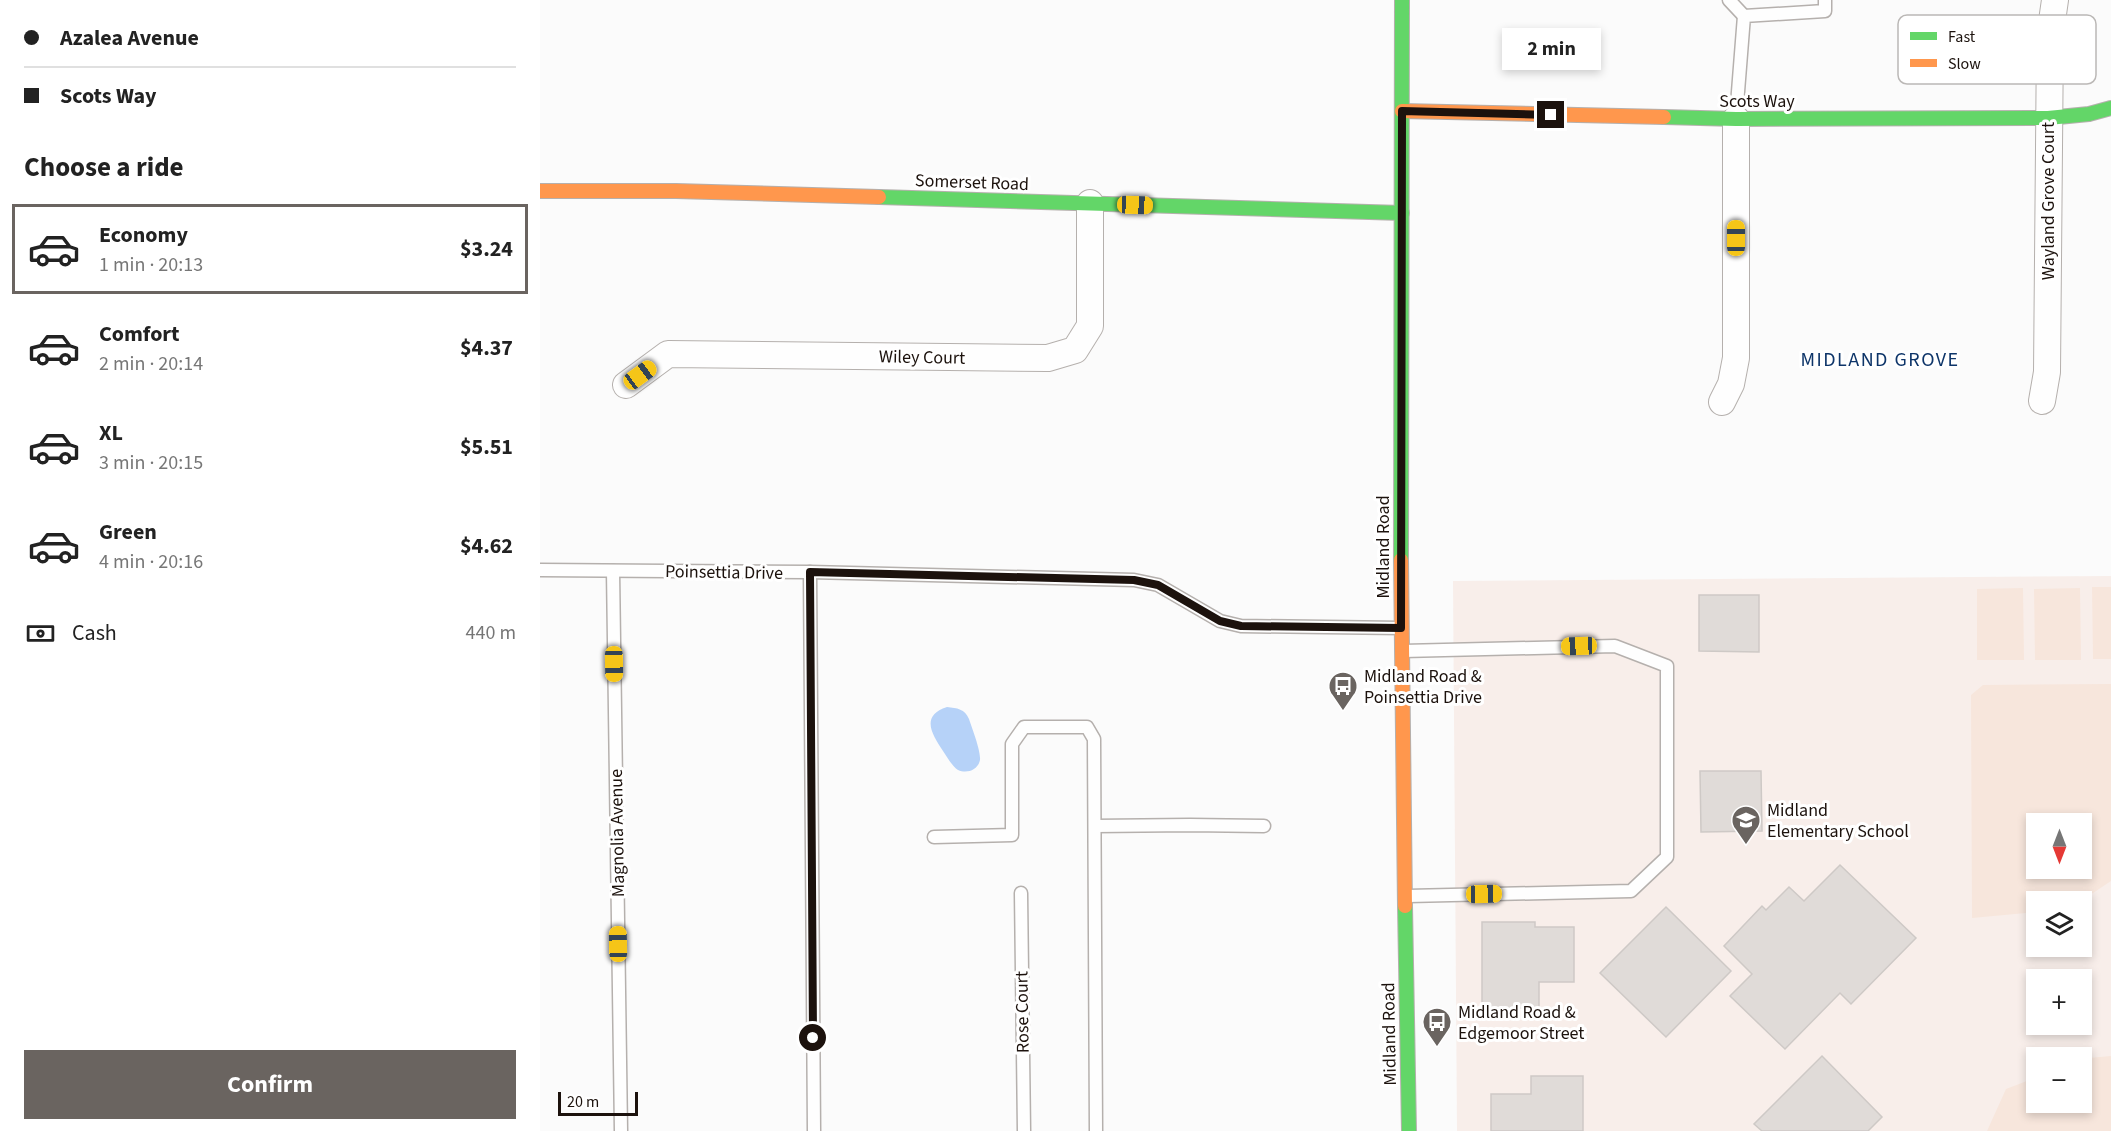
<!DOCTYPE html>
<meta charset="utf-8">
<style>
:root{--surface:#fff;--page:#f6f6f6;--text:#222;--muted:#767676;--line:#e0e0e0;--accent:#6a6460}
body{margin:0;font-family:"Source Sans 3",sans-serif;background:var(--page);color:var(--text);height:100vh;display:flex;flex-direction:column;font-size:22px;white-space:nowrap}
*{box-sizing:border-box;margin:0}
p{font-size:20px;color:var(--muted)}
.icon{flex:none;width:33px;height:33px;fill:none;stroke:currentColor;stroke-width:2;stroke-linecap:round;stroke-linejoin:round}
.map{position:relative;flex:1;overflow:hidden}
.details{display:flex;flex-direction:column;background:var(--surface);width:540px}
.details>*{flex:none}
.guide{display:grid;align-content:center;height:132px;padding:0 24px;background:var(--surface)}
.needle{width:39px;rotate:180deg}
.controls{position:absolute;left:1486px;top:813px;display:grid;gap:12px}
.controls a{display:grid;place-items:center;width:66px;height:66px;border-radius:0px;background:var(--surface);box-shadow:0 3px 9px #0003;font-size:30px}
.scale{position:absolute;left:18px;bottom:15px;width:80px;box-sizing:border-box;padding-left:6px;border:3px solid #1c120d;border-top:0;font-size:16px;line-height:21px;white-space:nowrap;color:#1c120d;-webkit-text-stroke:4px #fff;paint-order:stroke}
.end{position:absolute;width:27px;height:27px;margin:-14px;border:8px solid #1c120d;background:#fff;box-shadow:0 0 0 3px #fff}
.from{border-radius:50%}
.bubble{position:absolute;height:42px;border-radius:0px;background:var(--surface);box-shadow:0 3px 9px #0003;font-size:20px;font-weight:700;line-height:42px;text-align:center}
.car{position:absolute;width:18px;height:36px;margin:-18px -9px;border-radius:8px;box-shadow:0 0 4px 2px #0007;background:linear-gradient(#f5c518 24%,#345 0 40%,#f5c518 0 76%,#345 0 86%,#f5c518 0)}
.guide b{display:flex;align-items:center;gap:21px;height:57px;font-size:22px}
.guide b+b{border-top:2px solid var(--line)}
.guide i{width:15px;height:15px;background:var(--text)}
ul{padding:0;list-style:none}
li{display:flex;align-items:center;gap:18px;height:90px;margin:0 12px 9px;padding:0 12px;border:3px solid transparent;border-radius:0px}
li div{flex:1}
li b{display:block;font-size:22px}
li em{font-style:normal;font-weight:700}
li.active{border-color:var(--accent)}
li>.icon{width:54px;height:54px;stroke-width:1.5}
h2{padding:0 24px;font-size:27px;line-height:72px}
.pay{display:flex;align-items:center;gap:15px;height:66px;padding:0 24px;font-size:22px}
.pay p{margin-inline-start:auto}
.action{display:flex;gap:12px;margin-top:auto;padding:12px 24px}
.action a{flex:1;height:69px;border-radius:0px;background:var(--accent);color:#fff;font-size:24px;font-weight:700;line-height:69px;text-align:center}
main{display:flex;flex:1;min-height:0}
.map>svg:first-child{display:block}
.built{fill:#f8eeea;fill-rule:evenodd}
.green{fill:#f7e6dc;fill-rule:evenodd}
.water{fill:#b6d2f8}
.building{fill:#e0dbd8;stroke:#cec9c6;stroke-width:1.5}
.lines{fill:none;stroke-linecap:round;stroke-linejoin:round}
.lane-casing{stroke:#b5b0ad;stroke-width:15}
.street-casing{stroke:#b5b0ad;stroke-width:28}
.fast-casing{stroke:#b5b0ad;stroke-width:16}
.slow-casing{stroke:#b5b0ad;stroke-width:16}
.lane{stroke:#fefefe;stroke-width:12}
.street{stroke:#fefefe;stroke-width:26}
.fast{stroke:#63d668;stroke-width:14}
.slow{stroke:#ff974d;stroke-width:14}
.route{stroke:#1c120d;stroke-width:8}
.labels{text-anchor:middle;stroke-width:6;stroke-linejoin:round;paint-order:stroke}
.street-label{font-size:18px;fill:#1c120d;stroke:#fff}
.poi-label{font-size:18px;fill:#1c120d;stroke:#fff;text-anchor:start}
.neighbourhood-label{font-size:20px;letter-spacing:1.5px;fill:#0e3569;stroke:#fff}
.key{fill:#fff;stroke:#bbb8b6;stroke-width:1.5}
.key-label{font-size:16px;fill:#1c120d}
</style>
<main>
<section class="details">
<div class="guide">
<b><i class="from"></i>Azalea Avenue</b>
<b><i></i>Scots Way</b>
</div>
<h2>Choose a ride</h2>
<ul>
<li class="active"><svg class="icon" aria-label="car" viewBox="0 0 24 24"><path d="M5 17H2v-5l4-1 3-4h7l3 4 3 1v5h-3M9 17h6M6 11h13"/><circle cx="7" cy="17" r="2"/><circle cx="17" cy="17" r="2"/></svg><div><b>Economy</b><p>1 min · 20:13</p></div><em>$3.24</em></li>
<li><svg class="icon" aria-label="car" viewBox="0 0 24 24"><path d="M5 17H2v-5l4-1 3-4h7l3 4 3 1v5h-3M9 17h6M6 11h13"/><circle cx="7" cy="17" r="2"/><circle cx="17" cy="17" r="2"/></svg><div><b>Comfort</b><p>2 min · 20:14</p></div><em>$4.37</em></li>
<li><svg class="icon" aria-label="car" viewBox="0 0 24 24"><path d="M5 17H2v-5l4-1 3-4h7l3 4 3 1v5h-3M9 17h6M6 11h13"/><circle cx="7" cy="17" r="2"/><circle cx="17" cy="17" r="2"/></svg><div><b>XL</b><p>3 min · 20:15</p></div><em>$5.51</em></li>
<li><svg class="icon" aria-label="car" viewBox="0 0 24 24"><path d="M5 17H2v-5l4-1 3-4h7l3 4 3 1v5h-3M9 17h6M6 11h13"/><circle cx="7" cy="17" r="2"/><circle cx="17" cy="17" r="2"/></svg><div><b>Green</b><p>4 min · 20:16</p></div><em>$4.62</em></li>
</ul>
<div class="pay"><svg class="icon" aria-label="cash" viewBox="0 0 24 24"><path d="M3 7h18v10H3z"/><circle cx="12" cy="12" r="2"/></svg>Cash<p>440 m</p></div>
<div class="action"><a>Confirm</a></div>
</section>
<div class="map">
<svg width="1571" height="1131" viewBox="0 0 1571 1131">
<rect width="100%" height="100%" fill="#fbfbfb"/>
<!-- built -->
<path class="built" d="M1571 576V1131H917L913 581ZM1497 824H1542V868H1497ZM1497 902H1542V946H1497ZM1497 980H1542V1024H1497ZM1497 1058H1542V1102H1497Z"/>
<!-- green -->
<g class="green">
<path d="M1552 587H1571V659H1553Z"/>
<path d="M1483 588 1484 660H1437V589Z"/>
<path d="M1540 588 1541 660H1495L1494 589Z"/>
<path d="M1571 684V881L1541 901 1497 902V912L1432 918 1431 695 1443 685ZM1497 824H1542V868H1497Z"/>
<path d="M1571 1056V1131H1447L1466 1089 1497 1077V1102H1542V1060L1549 1058Z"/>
</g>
<!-- water -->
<path class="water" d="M407 707C417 708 425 709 429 719 432 728 441 751 440 760 438 770 427 774 418 770 412 766 407 757 403 751 392 734 380 716 407 707Z"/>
<!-- building -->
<g class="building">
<path d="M1159 595H1219V652L1159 651Z"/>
<path d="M1160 771H1221L1222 831 1161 832Z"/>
<path d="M1300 865 1376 938 1311 1004 1300 993 1245 1049 1190 996 1212 974 1184 946 1222 906 1226 910 1249 887 1264 901Z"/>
<path d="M1126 907 1191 971 1126 1037 1060 973Z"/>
<path d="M942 922H995V927H1034V982H999V1008H942Z"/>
<path d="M1282 1056 1342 1117 1328 1131H1222L1214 1124Z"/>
<path d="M991 1076H1043V1131H951V1094H991Z"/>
</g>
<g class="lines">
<!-- lane casing -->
<g class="lane-casing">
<g id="lane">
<path d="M1189 0 1204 16"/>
<path d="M1196 117 1204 16 1285 11V0"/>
<path d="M0 570 270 572 594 580 618 585 680 621 701 626 861 628"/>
<path d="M73 571 81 1131"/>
<path d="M270 572 274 1131"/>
<path d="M863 651 1075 646 1127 666V857L1091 891 868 896"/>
<path d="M555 826 650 825 724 826"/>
<path d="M394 837 472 835V744L484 727H547L554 739 556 1131"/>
<path d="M481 893 484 1131"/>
</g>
</g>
<!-- street casing -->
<g class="street-casing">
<g id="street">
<path d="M86 385 128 354 508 358 535 350 550 326V203"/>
<path d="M1502 401 1507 372 1510 35 1515 0"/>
<path d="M1182 402 1191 384 1196 358V119"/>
</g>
</g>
<!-- fast casing -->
<g class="fast-casing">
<g id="fast">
<path d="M1124 117 1196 119 1508 118 1549 114 1571 108"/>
<path d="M339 197 862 213"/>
<path d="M861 560 862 0"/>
<path d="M865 906 869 1131"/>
</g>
</g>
<!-- slow casing -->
<g class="slow-casing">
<g id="slow">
<path d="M862 111 1124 117"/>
<path d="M0 191H136L339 197"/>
<path d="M861 560 865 906"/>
</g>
</g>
<!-- lane -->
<use href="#lane" class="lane"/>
<!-- street -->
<use href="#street" class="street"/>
<!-- fast -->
<use href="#fast" class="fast"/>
<!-- slow -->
<use href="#slow" class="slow"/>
</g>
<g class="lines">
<!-- route -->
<path class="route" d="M273 1038 270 572 594 580 618 585 680 621 701 626 861 628 862 111 1011 115"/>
</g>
<!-- icons -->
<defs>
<g id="bus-pin" transform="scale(1.5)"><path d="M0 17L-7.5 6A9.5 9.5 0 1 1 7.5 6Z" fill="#6a6460" stroke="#fff"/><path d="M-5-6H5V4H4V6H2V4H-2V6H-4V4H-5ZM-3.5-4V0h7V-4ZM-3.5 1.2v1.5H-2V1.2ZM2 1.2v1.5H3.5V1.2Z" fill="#fff"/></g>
<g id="school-pin" transform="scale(1.5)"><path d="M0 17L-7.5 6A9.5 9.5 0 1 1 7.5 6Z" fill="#6a6460" stroke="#fff"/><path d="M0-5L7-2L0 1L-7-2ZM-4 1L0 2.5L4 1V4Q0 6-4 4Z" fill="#fff"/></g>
</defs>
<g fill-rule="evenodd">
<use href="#bus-pin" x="803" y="686"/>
<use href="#school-pin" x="1206" y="820"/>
<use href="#bus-pin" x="897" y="1022"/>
</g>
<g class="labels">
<!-- street labels -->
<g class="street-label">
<text x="1217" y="107">Scots Way</text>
<text transform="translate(432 182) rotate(2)" y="6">Somerset Road</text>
<text transform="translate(1508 201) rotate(-90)" y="6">Wayland Grove Court</text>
<text transform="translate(382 357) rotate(1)" y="6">Wiley Court</text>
<text transform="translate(843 547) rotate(-90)" y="6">Midland Road</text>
<text transform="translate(184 572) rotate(1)" y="6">Poinsettia Drive</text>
<text transform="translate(77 833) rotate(-91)" y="6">Magnolia Avenue</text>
<text transform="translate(482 1012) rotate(-91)" y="6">Rose Court</text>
<text transform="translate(849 1034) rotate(-91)" y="6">Midland Road</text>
</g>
<!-- poi labels -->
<g class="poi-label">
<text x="824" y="682">Midland Road &amp;<tspan x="824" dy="21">Poinsettia Drive</tspan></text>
<text x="1227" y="816">Midland<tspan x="1227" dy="21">Elementary School</tspan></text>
<text x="918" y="1018">Midland Road &amp;<tspan x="918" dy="21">Edgemoor Street</tspan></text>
</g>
<!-- neighbourhood labels -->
<g class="neighbourhood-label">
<text x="1340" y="366">MIDLAND GROVE</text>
</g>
</g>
<!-- legend -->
<rect x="1358" y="15" width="198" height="69" rx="9" class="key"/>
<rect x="1370" y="32" width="27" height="8" fill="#63d668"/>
<rect x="1370" y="59" width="27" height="8" fill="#ff974d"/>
<g class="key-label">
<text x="1408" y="42">Fast</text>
<text x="1408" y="69">Slow</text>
</g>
</svg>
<div class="controls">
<a><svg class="needle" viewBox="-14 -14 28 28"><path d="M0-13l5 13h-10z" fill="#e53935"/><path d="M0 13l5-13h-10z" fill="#767676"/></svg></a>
<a><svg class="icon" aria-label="layers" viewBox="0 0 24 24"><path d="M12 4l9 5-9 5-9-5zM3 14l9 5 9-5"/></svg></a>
<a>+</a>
<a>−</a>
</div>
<div class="scale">20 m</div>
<i class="end from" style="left:273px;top:1038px"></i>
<i class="end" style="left:1011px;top:115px"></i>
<div class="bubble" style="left:962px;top:28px;width:99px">2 min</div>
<i class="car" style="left:595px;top:205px;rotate:92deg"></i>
<i class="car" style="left:1196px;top:238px;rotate:0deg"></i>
<i class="car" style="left:100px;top:375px;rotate:54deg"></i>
<i class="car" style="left:1039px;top:646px;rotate:268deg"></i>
<i class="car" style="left:74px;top:664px;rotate:179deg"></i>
<i class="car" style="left:944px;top:894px;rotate:89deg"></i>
<i class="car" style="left:78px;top:944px;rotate:359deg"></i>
</div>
</main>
